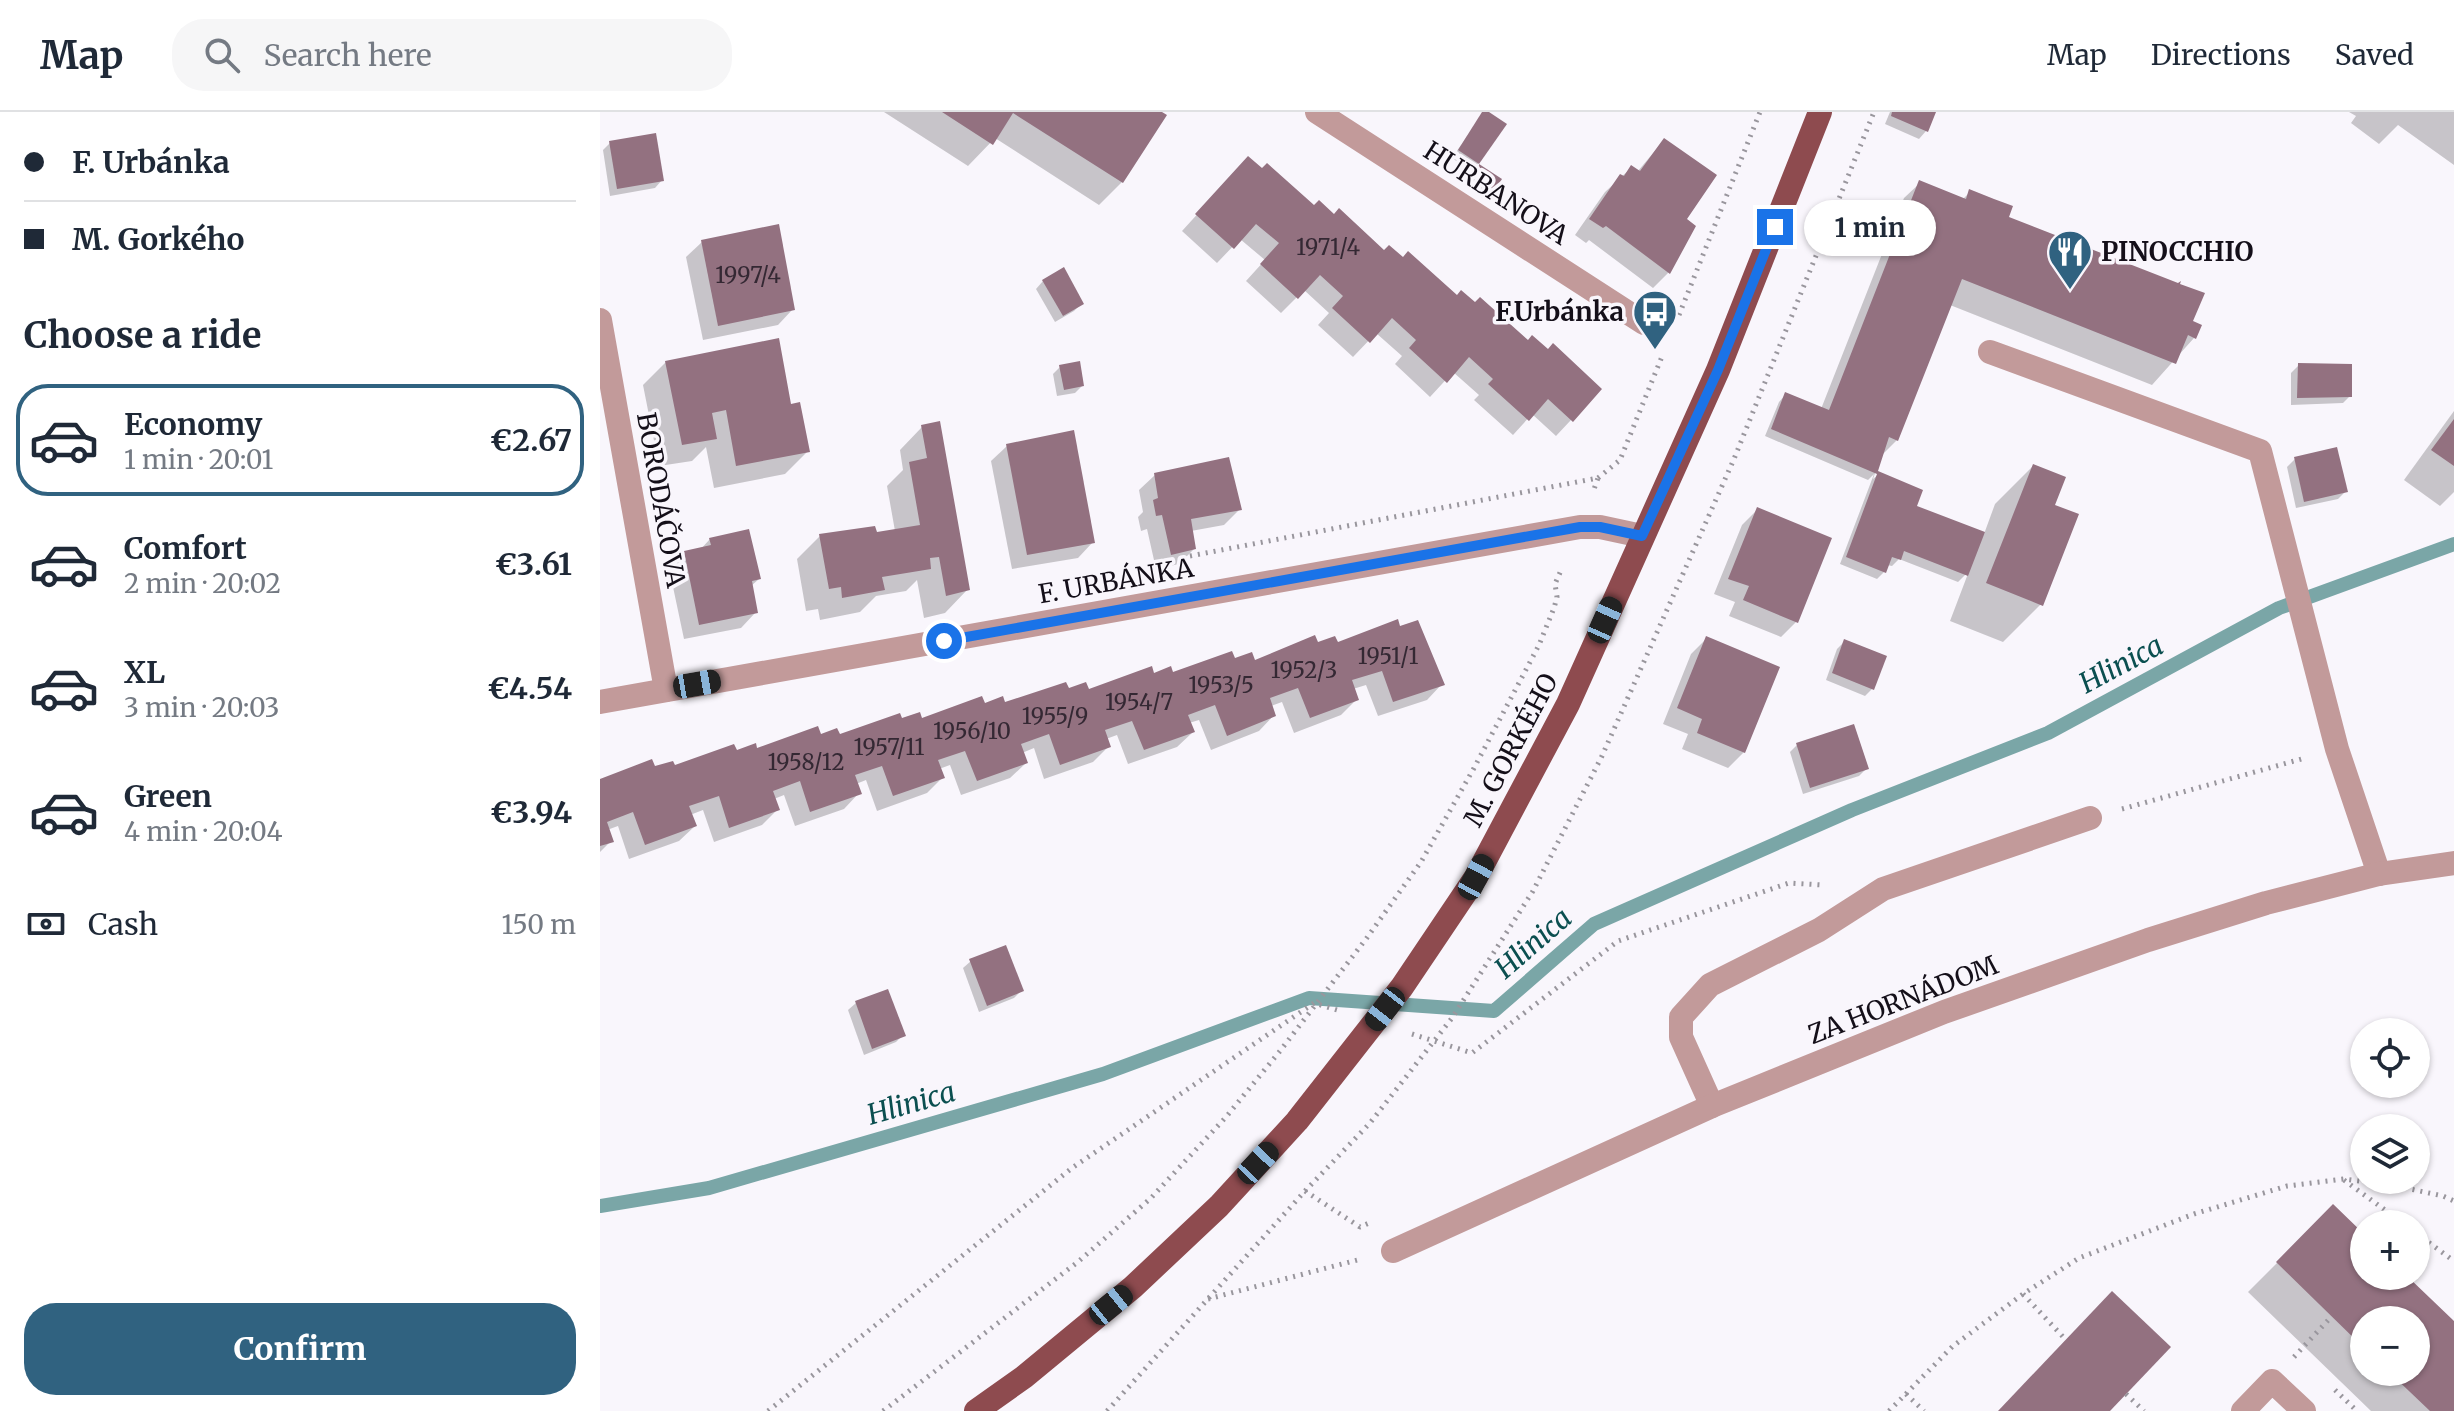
<!DOCTYPE html>
<meta charset="utf-8">
<style>
:root{--surface:#fff;--page:#f6f6f7;--text:#1f2937;--muted:#747a83;--line:#e0e1e3;--accent:#306280}
body{margin:0;font-family:Merriweather,serif;background:var(--page);color:var(--text);height:100vh;display:flex;flex-direction:column;font-size:30px;white-space:nowrap}
*{box-sizing:border-box;margin:0}
p{font-size:26px;color:var(--muted)}
.icon{flex:none;width:44px;height:44px;fill:none;stroke:currentColor;stroke-width:2;stroke-linecap:round;stroke-linejoin:round}
.map{position:relative;flex:1;overflow:hidden}
.details{display:flex;flex-direction:column;background:var(--surface);width:600px}
.details>*{flex:none}
.hud{display:grid;align-content:center;height:176px;padding:0 24px;background:var(--surface)}
.controls{position:absolute;left:1750px;top:906px;display:grid;gap:16px}
.controls a{display:grid;place-items:center;width:80px;height:80px;border-radius:50%;background:var(--surface);box-shadow:0 2px 6px #0004;font-size:40px}
.end{position:absolute;width:36px;height:36px;margin:-18px;border:10px solid #1a73e8;background:#fff;box-shadow:0 0 0 4px #fff}
.from{border-radius:50%}
.bubble{position:absolute;height:56px;border-radius:28px;background:var(--surface);box-shadow:0 2px 6px #0004;font-size:26px;font-weight:700;line-height:56px;text-align:center}
.car{position:absolute;width:24px;height:48px;margin:-24px -12px;border-radius:10px;box-shadow:0 0 6px 2px #0007;background:linear-gradient(#222 24%,#8ab4d8 0 40%,#222 0 76%,#8ab4d8 0 86%,#222 0)}
.hud b{display:flex;align-items:center;gap:28px;height:76px;font-size:30px}
.hud b+b{border-top:2px solid var(--line)}
.hud i{width:20px;height:20px;background:var(--text)}
ul{padding:0;list-style:none}
li{display:flex;align-items:center;gap:24px;height:112px;margin:0 16px 12px;padding:0 8px;border:4px solid transparent;border-radius:32px}
li div{flex:1}
li b{display:block;font-size:30px}
li em{font-style:normal;font-weight:700}
li.on{border-color:var(--accent)}
li>.icon{width:72px;height:72px;stroke-width:1.5}
h2{padding:0 24px;font-size:36px;line-height:96px}
.pay{display:flex;align-items:center;gap:20px;height:88px;padding:0 24px;font-size:30px}
.pay p{margin-inline-start:auto}
.action{display:flex;gap:16px;margin-top:auto;padding:16px 24px}
.action a{flex:1;height:92px;border-radius:32px;background:var(--accent);color:#fff;font-size:32px;font-weight:700;line-height:92px;text-align:center}
header{display:flex;align-items:center;gap:48px;box-sizing:border-box;height:112px;padding:0 40px;background:var(--surface);border-bottom:2px solid var(--line)}
header strong{font-size:38px}
nav{display:flex;gap:44px;margin-inline-start:auto;font-size:28px}
.search{width:560px;height:72px;background:var(--page);display:flex;align-items:center;gap:20px;box-sizing:border-box;padding:0 28px;border-radius:32px;color:var(--muted);font-size:30px}
main{display:flex;flex:1;min-height:0}
.map>svg:first-child{display:block}
.shadow{fill:#0003;fill-rule:evenodd}
.lines{fill:none;stroke-linecap:round;stroke-linejoin:round}
.stream{stroke:#7aa6a7;stroke-width:14}
.building{fill:#937180}
.path{stroke:#99969d;stroke-width:5;stroke-dasharray:2 6;stroke-linecap:butt}
.minor{stroke:#c29a9a;stroke-width:24}
.major{stroke:#8e4b4f;stroke-width:24}
.route{stroke:#1a73e8;stroke-width:10}
.labels{text-anchor:middle;stroke-width:7;stroke-linejoin:round;paint-order:stroke}
.number-label{font-size:22px;fill:#342833}
.street-label{font-size:26px;fill:#140f19;stroke:#f9f6fc}
.poi-label{font-size:26px;font-weight:bold;fill:#140f19;stroke:#f9f6fc;text-anchor:start}
.water-label{font-size:28px;font-style:italic;fill:#0b4f50;stroke:#f9f6fc}
</style>
<header>
<strong>Map</strong>
<div class="search"><svg class="icon" aria-label="search" viewBox="0 0 24 24"><circle cx="10" cy="10" r="6"/><path d="M15 15l6 6"/></svg>Search here</div>
<nav><a>Map</a><a>Directions</a><a>Saved</a></nav>
</header>
<main>
<section class="details">
<div class="hud">
<b><i class="from"></i>F. Urbánka</b>
<b><i></i>M. Gorkého</b>
</div>
<h2>Choose a ride</h2>
<ul>
<li class="on"><svg class="icon" aria-label="car" viewBox="0 0 24 24"><path d="M5 17H2v-5l4-1 3-4h7l3 4 3 1v5h-3M9 17h6M6 11h13"/><circle cx="7" cy="17" r="2"/><circle cx="17" cy="17" r="2"/></svg><div><b>Economy</b><p>1 min · 20:01</p></div><em>€2.67</em></li>
<li><svg class="icon" aria-label="car" viewBox="0 0 24 24"><path d="M5 17H2v-5l4-1 3-4h7l3 4 3 1v5h-3M9 17h6M6 11h13"/><circle cx="7" cy="17" r="2"/><circle cx="17" cy="17" r="2"/></svg><div><b>Comfort</b><p>2 min · 20:02</p></div><em>€3.61</em></li>
<li><svg class="icon" aria-label="car" viewBox="0 0 24 24"><path d="M5 17H2v-5l4-1 3-4h7l3 4 3 1v5h-3M9 17h6M6 11h13"/><circle cx="7" cy="17" r="2"/><circle cx="17" cy="17" r="2"/></svg><div><b>XL</b><p>3 min · 20:03</p></div><em>€4.54</em></li>
<li><svg class="icon" aria-label="car" viewBox="0 0 24 24"><path d="M5 17H2v-5l4-1 3-4h7l3 4 3 1v5h-3M9 17h6M6 11h13"/><circle cx="7" cy="17" r="2"/><circle cx="17" cy="17" r="2"/></svg><div><b>Green</b><p>4 min · 20:04</p></div><em>€3.94</em></li>
</ul>
<div class="pay"><svg class="icon" aria-label="cash" viewBox="0 0 24 24"><path d="M3 7h18v10H3z"/><circle cx="12" cy="12" r="2"/></svg>Cash<p>150 m</p></div>
<div class="action"><a>Confirm</a></div>
</section>
<div class="map">
<svg width="1854" height="1299" viewBox="0 0 1854 1299">
<rect width="100%" height="100%" fill="#f9f6fc"/>
<!-- shadow -->
<g class="shadow">
<path d="M284 0H558L522 70 499 93 395 26 368 54Z"/>
<path d="M884 0 904 13 877 53 899 67 884 87 872 79 873 60 852 46Z"/>
<path d="M1290 0H1334L1326 19 1319 27 1285 12Z"/>
<path d="M1749 0H1854V53L1798 13 1779 32 1751 11 1756 4Z"/>
<path d="M1064 28 1084 107 1068 161 1053 176 989 128 986 131 975 123 1005 80 1031 56 1038 59Z"/>
<path d="M10 31 62 68 55 76 10 84 3 38Z"/>
<path d="M633 63 714 95 1000 277 956 324 932 302 913 323 874 288 879 283 853 260 830 285 795 252 802 244 776 221 753 245 718 213 729 201 704 178 681 201 646 169 665 148 640 127 617 151 582 119Z"/>
<path d="M1320 71 1362 88 1370 80 1407 106 1590 210 1594 226 1552 273 1350 193 1297 328 1281 344 1273 367 1279 362 1314 395 1384 422 1395 392 1433 354 1452 394 1441 492 1403 530 1350 509 1369 459 1358 470 1299 447 1292 454 1287 453 1284 460 1277 467 1240 452 1274 362 1268 368 1165 324 1179 290 1186 282 1221 297 1304 86Z"/>
<path d="M102 130 193 197 178 213 103 228 86 145Z"/>
<path d="M443 169 481 192 474 199 455 210 436 177Z"/>
<path d="M66 250 189 295 208 339 185 362 114 376 106 335 92 349 59 354 43 273Z"/>
<path d="M1699 253 1750 284 1743 291 1691 293V261Z"/>
<path d="M460 255 482 274 475 281 457 284 453 262Z"/>
<path d="M1854 299V380L1840 394 1804 368Z"/>
<path d="M322 315 367 478 345 501 324 506 317 468 306 479 276 484 260 500 220 508 218 497 206 499 197 447 220 424 276 422 295 419 287 374 303 358 300 338Z"/>
<path d="M407 334 493 430 478 446 412 457 391 349Z"/>
<path d="M1695 347 1745 380 1738 387 1696 396 1687 355Z"/>
<path d="M555 363 640 397 624 413 591 419 594 437 579 452 556 457 547 417 541 419 538 405 543 400 539 378Z"/>
<path d="M1158 397 1196 510 1181 525 1129 504 1135 490 1114 482 1142 413Z"/>
<path d="M110 427 159 467 151 474 156 500 141 516 84 527 69 456 85 441 100 438Z"/>
<path d="M1106 527 1144 640 1128 656 1082 637 1088 622 1063 612 1091 542Z"/>
<path d="M1244 530 1272 577 1265 584 1226 568 1237 537Z"/>
<path d="M716 532 737 533 842 572 827 588 778 604 766 573 753 577 757 587 741 603 694 621 682 590 671 594 674 603 659 619 611 638 599 608 589 611 593 620 577 635 528 652 517 623 506 627 509 634 493 650 444 667 434 636 422 641 426 651 410 666 361 683 350 653 339 657 343 665 327 681 277 699 266 668 256 672 259 681 244 697 195 714 184 683 174 687 178 697 162 713 114 730 103 698 90 703 95 714 79 729 29 747 18 714 7 718 11 729 0 740V669L220 625 239 624 301 609 321 608 383 594 404 592 468 579 488 580 553 564 571 563 633 548 654 550Z"/>
<path d="M1197 633 1267 656 1259 664 1203 682 1190 640Z"/>
<path d="M371 849 421 879 414 886 379 900 363 856Z"/>
<path d="M256 891 303 923 296 930 264 943 248 898Z"/>
<path d="M1733 1095 1764 1125V1164H1805L1854 1212V1299H1771L1648 1180ZM1764 1208H1816V1260H1764Z"/>
</g>
<g class="lines">
<!-- stream -->
<path class="stream" d="M0 1094 109 1076 503 962 709 886 894 899 994 812 1252 698 1448 621 1679 496 1854 432"/>
</g>
<!-- building -->
<g class="building">
<path d="M342 0H562L567 3 523 71 413 1 393 33Z"/>
<path d="M882 0H889L907 12 879 52 858 38Z"/>
<path d="M1292 0H1336L1328 20 1291 4Z"/>
<path d="M56 21 64 69 17 77 9 29Z"/>
<path d="M1064 26 1117 63 1087 107 1096 114 1070 162 1006 114 1003 116 989 107 1020 62 1024 64 1031 53 1040 59Z"/>
<path d="M648 44 662 56 667 51 714 93 719 88 734 102 739 96 784 138 789 133 803 145 808 139 857 183 861 178 875 190 880 185 928 228 932 223 948 237 953 231 1002 277 973 310 948 287 929 309 888 272 893 267 869 245 847 271 809 236 816 228 792 206 770 231 732 196 743 184 720 163 698 187 660 152 679 131 656 112 634 137 595 102Z"/>
<path d="M879 52 902 67 893 81 878 72Z"/>
<path d="M1319 68 1366 87 1369 77 1394 87 1413 94 1409 105 1578 171 1581 169 1580 172 1605 181 1593 209 1602 213 1596 227 1588 223 1576 252 1362 167 1298 329 1289 325 1278 359 1323 378 1317 394 1385 420 1368 464 1304 439 1301 448 1292 445 1286 461 1246 445 1277 362 1171 317 1185 280 1229 298Z"/>
<path d="M179 112 195 198 118 214 101 128Z"/>
<path d="M464 155 484 192 463 204 442 168Z"/>
<path d="M179 226 191 292 200 290 210 340 136 354 126 298 112 301 117 327 82 333 65 249Z"/>
<path d="M480 249 484 274 464 278 459 253Z"/>
<path d="M1698 251 1752 252V285L1697 286Z"/>
<path d="M1854 307V354L1831 338Z"/>
<path d="M340 309 370 478 346 484 339 445 330 446 331 457 282 465 285 478 242 486 241 475 229 477 219 422 275 414 277 420 320 413 309 350 327 346 321 313Z"/>
<path d="M474 318 495 431 427 443 406 332Z"/>
<path d="M1737 335 1748 380 1704 390 1694 345Z"/>
<path d="M629 345 642 398 591 407 596 437 571 443 562 403 556 404 553 388 558 386 554 361Z"/>
<path d="M1433 352 1466 365 1455 393 1479 402 1443 494 1386 471Z"/>
<path d="M1157 395 1232 426 1198 511 1143 488 1149 474 1128 467Z"/>
<path d="M149 417 161 467 152 469 158 501 99 513 84 439 111 433 109 426Z"/>
<path d="M798 507 800 514 818 508 845 573 793 590 782 559 752 568 759 588 710 606 698 576 670 586 676 604 627 624 615 593 588 603 595 620 544 638 532 609 505 618 511 635 460 653 449 622 421 632 428 651 377 669 365 639 338 648 345 666 293 684 282 654 255 663 262 682 210 700 200 669 173 679 180 698 129 716 119 684 89 694 97 714 45 733 33 700 7 710 14 730 0 734V667L52 647 55 654 73 649 75 653 134 632 137 638 156 631 157 636 218 614 221 622 237 616 240 622 300 601 302 606 320 600 322 606 382 584 385 591 403 584 405 590 466 570 469 576 486 570 489 577 552 554 554 561 571 554 573 560 632 539 635 546 652 540 655 548 715 523 718 530 735 524 738 530Z"/>
<path d="M1106 524 1180 555 1145 641 1097 621 1102 607 1077 596Z"/>
<path d="M1244 527 1287 544 1274 578 1232 561Z"/>
<path d="M1254 612 1269 657 1210 676 1196 631Z"/>
<path d="M406 833 424 879 387 894 369 847Z"/>
<path d="M288 877 306 924 272 937 255 889Z"/>
<path d="M1733 1092 1764 1122V1164H1807L1854 1209V1299H1830L1789 1260H1816V1208H1764V1236L1676 1150Z"/>
<path d="M1512 1179 1571 1235 1510 1299H1398Z"/>
</g>
<g class="lines">
<!-- path -->
<g class="path">
<path d="M1079 203 1160 0"/>
<path d="M998 366 1020 348 1063 242"/>
<path d="M590 444 998 366 993 380"/>
<path d="M1522 697 1705 646"/>
<path d="M812 922 872 941 1018 829 1189 771 1222 773"/>
<path d="M1744 1068 1804 1112"/>
<path d="M705 1079 770 1011 852 906 933 779 1002 644 1134 347 1274 0"/>
<path d="M1816 1121 1854 1149"/>
<path d="M1423 1182 1466 1228"/>
<path d="M608 1187 761 1147"/>
<path d="M1694 1245 1732 1204"/>
<path d="M1735 1278 1757 1299"/>
<path d="M1306 1282 1324 1299"/>
<path d="M1526 1282 1544 1299"/>
<path d="M168 1299 472 1056 714 891 737 898"/>
<path d="M283 1299 479 1149 551 1086 626 1005 680 939 766 827 821 750 874 656 939 533 954 496 957 485 955 472 962 456"/>
<path d="M507 1299 705 1079 760 1115 769 1111"/>
<path d="M1289 1299 1353 1234 1423 1182 1479 1146 1594 1102 1687 1074 1744 1067 1796 1074 1843 1084 1854 1089"/>
</g>
<!-- minor -->
<g class="minor">
<path d="M717 0 1044 211"/>
<path d="M0 208 66 578"/>
<path d="M1390 240 1660 339 1737 637 1779 762"/>
<path d="M0 590 980 415H1000L1042 424"/>
<path d="M1112 994 1081 925V905L1110 873 1219 818 1283 777 1490 706"/>
<path d="M793 1139 1112 994 1344 900 1548 828 1666 791 1779 762 1854 751"/>
<path d="M1643 1299 1672 1269 1704 1299"/>
</g>
<!-- major -->
<path class="major" d="M376 1299 424 1265 533 1175 619 1094 697 1009 802 875 876 765 968 592 1118 258 1220 0"/>
</g>
<g class="lines">
<!-- route -->
<path class="route" d="M344 529 980 415H1000L1042 424 1118 258 1175 115"/>
</g>
<!-- icons -->
<defs>
<g id="restaurant-pin" transform="scale(2.3)"><path d="M0 17L-7.5 6A9.5 9.5 0 1 1 7.5 6Z" fill="#306280" stroke="#f9f6fc"/><path d="M-5-6h1v4h1v-4h1v4h1v-4h1v5L-1.5 .5V6h-2V.5L-5-1ZM5-6V6H3V1.5H1.5Q1.5-4 5-6Z" fill="#fff"/></g>
<g id="bus-pin" transform="scale(2.3)"><path d="M0 17L-7.5 6A9.5 9.5 0 1 1 7.5 6Z" fill="#306280" stroke="#f9f6fc"/><path d="M-5-6H5V4H4V6H2V4H-2V6H-4V4H-5ZM-3.5-4V0h7V-4ZM-3.5 1.2v1.5H-2V1.2ZM2 1.2v1.5H3.5V1.2Z" fill="#fff"/></g>
</defs>
<g fill-rule="evenodd">
<use href="#restaurant-pin" x="1470" y="140"/>
<use href="#bus-pin" x="1055" y="200"/>
</g>
<g class="labels">
<!-- number labels -->
<g class="number-label">
<text x="728" y="143">1971/4</text>
<text x="148" y="171">1997/4</text>
<text x="788" y="552">1951/1</text>
<text x="704" y="566">1952/3</text>
<text x="621" y="581">1953/5</text>
<text x="539" y="598">1954/7</text>
<text x="455" y="612">1955/9</text>
<text x="372" y="627">1956/10</text>
<text x="289" y="643">1957/11</text>
<text x="206" y="658">1958/12</text>
</g>
<!-- street labels -->
<g class="street-label">
<text transform="translate(896 81) rotate(33)" y="9">HURBANOVA</text>
<text transform="translate(61 388) rotate(80)" y="9">BORODÁČOVA</text>
<text transform="translate(516 469) rotate(-10)" y="9">F. URBÁNKA</text>
<text transform="translate(911 638) rotate(-62)" y="9">M. GORKÉHO</text>
<text transform="translate(1303 888) rotate(-21)" y="9">ZA HORNÁDOM</text>
</g>
<!-- poi labels -->
<g class="poi-label">
<text x="1501" y="149">PINOCCHIO</text>
<text x="1024" y="209" text-anchor="end">F.Urbánka</text>
</g>
<!-- water labels -->
<g class="water-label">
<text transform="translate(1521 552) rotate(-28)" y="10">Hlinica</text>
<text transform="translate(933 831) rotate(-41)" y="10">Hlinica</text>
<text transform="translate(311 991) rotate(-16)" y="10">Hlinica</text>
</g>
</g>
</svg>
<div class="controls">
<a><svg class="icon" aria-label="locate" viewBox="0 0 24 24"><circle cx="12" cy="12" r="6"/><path d="M12 2v4M12 18v4M2 12h4M18 12h4"/></svg></a>
<a><svg class="icon" aria-label="layers" viewBox="0 0 24 24"><path d="M12 4l9 5-9 5-9-5zM3 14l9 5 9-5"/></svg></a>
<a>+</a>
<a>−</a>
</div>
<i class="end from" style="left:344px;top:529px"></i>
<i class="end" style="left:1175px;top:115px"></i>
<div class="bubble" style="left:1204px;top:88px;width:132px">1 min</div>
<i class="car" style="left:1005px;top:508px;rotate:24deg"></i>
<i class="car" style="left:97px;top:572px;rotate:80deg"></i>
<i class="car" style="left:876px;top:765px;rotate:28deg"></i>
<i class="car" style="left:785px;top:897px;rotate:218deg"></i>
<i class="car" style="left:658px;top:1051px;rotate:43deg"></i>
<i class="car" style="left:511px;top:1193px;rotate:51deg"></i>
</div>
</main>
